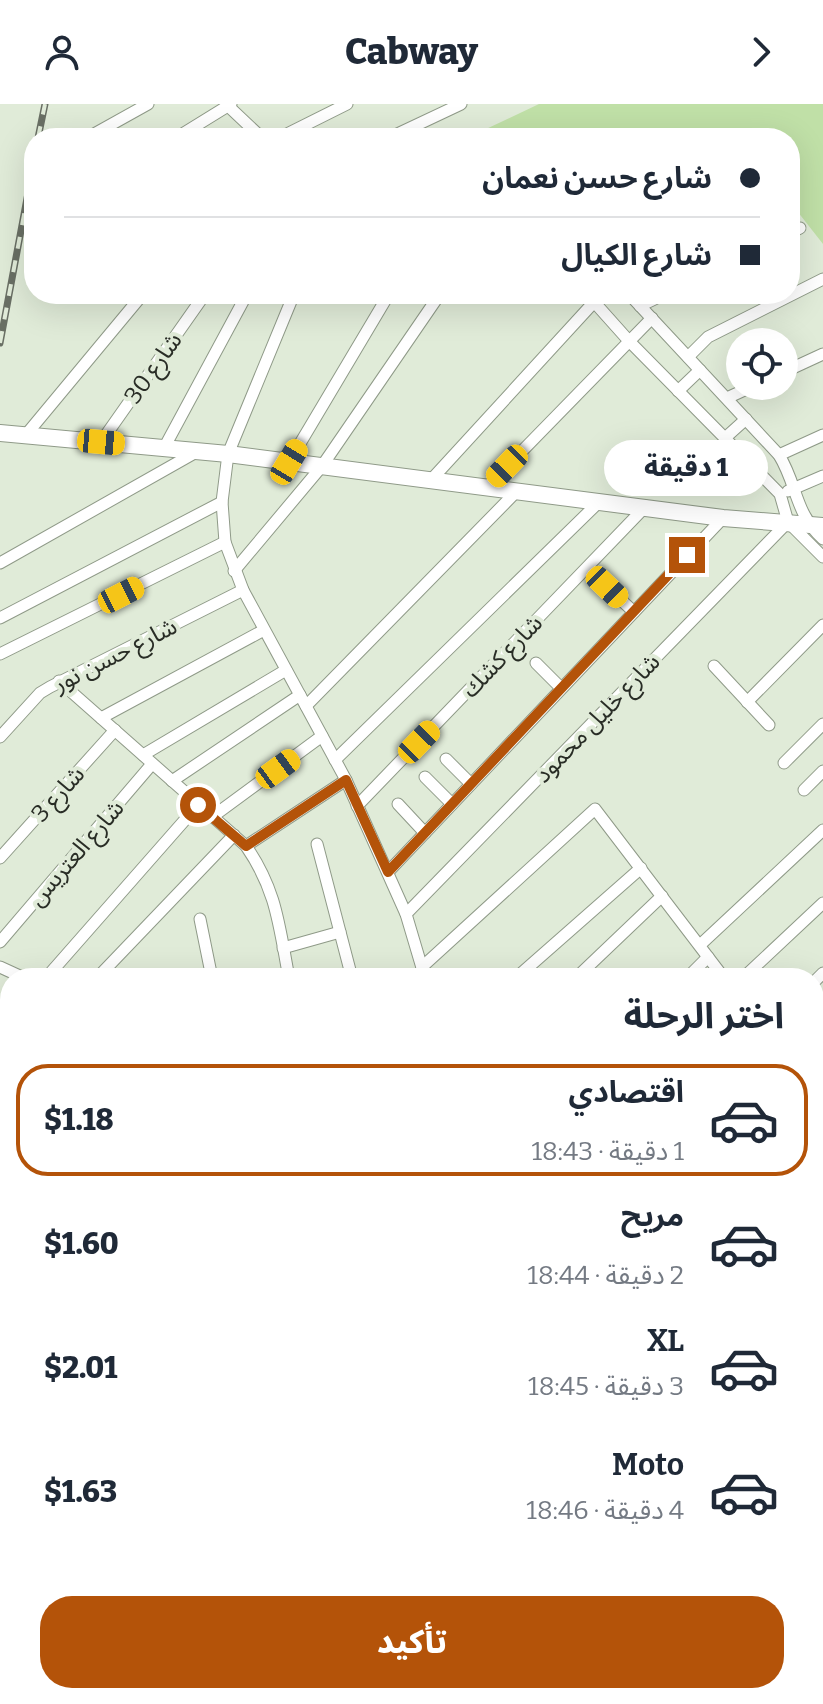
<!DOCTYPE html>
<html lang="ar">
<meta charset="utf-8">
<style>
:root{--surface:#fff;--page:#f2f2f3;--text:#1f2937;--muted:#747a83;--line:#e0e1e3;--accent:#b45309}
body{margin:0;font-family:Bitter,"Noto Sans Arabic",serif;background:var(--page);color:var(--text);direction:rtl;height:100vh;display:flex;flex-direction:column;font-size:30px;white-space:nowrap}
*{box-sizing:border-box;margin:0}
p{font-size:26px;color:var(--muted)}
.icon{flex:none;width:44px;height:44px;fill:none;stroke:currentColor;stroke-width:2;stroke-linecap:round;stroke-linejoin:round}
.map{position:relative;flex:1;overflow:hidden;direction:ltr}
.drawer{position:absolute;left:0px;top:864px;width:824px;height:736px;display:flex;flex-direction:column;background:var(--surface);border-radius:32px 32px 0 0;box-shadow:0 8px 32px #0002;direction:rtl}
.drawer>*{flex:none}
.guide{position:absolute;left:24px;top:24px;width:776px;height:176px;border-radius:32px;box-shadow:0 8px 32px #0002;direction:rtl;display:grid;align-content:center;height:176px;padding:0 40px;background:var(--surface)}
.controls{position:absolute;left:726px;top:224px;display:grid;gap:16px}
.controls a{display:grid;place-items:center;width:72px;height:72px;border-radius:50%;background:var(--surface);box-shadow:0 8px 32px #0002;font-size:40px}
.end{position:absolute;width:36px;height:36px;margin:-18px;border:10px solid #b45309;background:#fff;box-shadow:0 0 0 4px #fff}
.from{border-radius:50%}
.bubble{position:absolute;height:56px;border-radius:28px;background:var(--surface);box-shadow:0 8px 32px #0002;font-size:26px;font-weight:800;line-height:56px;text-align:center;direction:rtl}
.car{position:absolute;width:24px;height:48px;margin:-24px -12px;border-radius:10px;box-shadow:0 0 6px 2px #0007;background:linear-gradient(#f5c518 24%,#345 0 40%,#f5c518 0 76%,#345 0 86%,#f5c518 0)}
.guide b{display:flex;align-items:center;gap:28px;height:76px;font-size:30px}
.guide b+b{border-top:2px solid var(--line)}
.guide i{width:20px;height:20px;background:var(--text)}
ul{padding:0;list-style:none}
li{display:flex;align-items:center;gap:24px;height:112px;margin:0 16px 12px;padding:0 24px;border:4px solid transparent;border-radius:32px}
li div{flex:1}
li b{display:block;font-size:30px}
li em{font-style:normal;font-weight:800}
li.current{border-color:var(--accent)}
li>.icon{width:72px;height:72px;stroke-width:1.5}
h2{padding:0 40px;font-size:36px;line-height:96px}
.primary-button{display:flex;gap:16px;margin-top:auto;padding:16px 40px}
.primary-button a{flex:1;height:92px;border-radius:32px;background:var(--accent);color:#fff;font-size:32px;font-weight:800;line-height:92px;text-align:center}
header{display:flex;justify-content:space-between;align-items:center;height:104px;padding:0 40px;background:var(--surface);font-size:36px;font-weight:800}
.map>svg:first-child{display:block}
.built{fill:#d3e2c8}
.green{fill:#c0e0a7}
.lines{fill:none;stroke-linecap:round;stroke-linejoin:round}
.street-casing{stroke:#8f9a88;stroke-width:13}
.secondary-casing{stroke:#8f9a88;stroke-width:18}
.street{stroke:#fff;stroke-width:11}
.secondary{stroke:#fff;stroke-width:16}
.rail-casing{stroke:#696f64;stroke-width:7}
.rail{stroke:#e0ebd8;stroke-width:4;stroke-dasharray:12;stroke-linecap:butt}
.route{stroke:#b45309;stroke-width:10}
.labels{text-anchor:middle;stroke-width:8;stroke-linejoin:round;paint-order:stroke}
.street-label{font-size:24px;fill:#292d26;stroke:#e0ebd8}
</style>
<header><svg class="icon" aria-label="forward" viewBox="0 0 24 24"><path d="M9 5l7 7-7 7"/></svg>Cabway<svg class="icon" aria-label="person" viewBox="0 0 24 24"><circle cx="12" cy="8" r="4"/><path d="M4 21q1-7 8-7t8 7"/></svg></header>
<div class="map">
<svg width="823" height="1600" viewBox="0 0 823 1600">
<rect width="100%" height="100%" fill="#e0ebd8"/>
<!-- built -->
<path class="built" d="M823 1338V1507L814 1496V1346Z"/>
<!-- green -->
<path class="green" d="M539 0H823V140L790 98V34H488L484 26Z"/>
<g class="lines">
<!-- street casing -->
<g class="street-casing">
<g id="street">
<path d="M226 0 262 34"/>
<path d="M87 34 148 0"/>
<path d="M176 34 231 0"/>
<path d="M240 34 251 26"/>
<path d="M279 34 347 0"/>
<path d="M389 34 461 0"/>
<path d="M790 129 800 124"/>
<path d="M294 190 228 350 222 398 225 438 243 486 346 676 406 810 425 874"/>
<path d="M587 190 629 237 780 390 788 418 823 453"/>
<path d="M629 190 779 351C798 382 794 408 823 435"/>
<path d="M640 202 665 190"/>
<path d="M688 253 708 233 823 175"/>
<path d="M784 268 823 250"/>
<path d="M678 287 700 266"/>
<path d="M727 294 753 282"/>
<path d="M25 332 143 190"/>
<path d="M725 334 746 315"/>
<path d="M101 338 205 190"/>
<path d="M164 344 247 190"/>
<path d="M779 351 823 331"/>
<path d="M289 358 389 190"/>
<path d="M431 376 595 197"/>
<path d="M487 383 652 214"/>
<path d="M788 387 823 372"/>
<path d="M0 459 198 347"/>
<path d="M234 467 322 362 440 190"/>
<path d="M607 483 634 508"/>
<path d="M0 514 222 398"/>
<path d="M0 550 225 438"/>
<path d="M536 559 561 584"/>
<path d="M714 562 769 621"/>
<path d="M59 577 246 742C277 787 279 822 289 874"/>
<path d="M747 598 823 521"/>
<path d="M306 602 517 387"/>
<path d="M101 614 264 526"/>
<path d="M0 633 40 589 50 583 243 486"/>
<path d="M143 651 286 566"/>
<path d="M446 655 471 680"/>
<path d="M335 656 599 398"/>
<path d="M784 659 823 620"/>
<path d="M425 673 452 700"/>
<path d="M172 677 300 591"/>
<path d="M804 686 823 667"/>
<path d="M398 700 425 729"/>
<path d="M357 702 646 402"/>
<path d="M212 713 322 632"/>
<path d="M317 740 352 874"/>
<path d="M246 742 346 676"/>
<path d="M0 754 115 626"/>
<path d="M388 768 723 414"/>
<path d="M406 810 788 418"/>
<path d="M200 815 212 874"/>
<path d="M0 838 152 660"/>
<path d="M700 841 823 726"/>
<path d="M283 844 340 828"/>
<path d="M0 863 24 874"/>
<path d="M422 863 595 705 724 874"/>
<path d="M46 874 198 701"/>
<path d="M97 874 234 731"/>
<path d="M174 874 177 871"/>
<path d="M516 874 641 764"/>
<path d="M576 874 662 792"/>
<path d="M687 874 708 853"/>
<path d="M743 874 823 799"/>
<path d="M814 878 823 869"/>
<path d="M814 938 823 930"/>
<path d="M814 992 823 1004"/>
<path d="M814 992 823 984"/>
<path d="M0 1015 10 1009"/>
<path d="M814 1185 823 1178"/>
<path d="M814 1255 823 1248"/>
<path d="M814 1310 823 1302"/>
<path d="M0 1513 10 1508"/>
<path d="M0 1556 10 1551"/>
<path d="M0 1589 10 1583"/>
<path d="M152 1590 162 1600"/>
<path d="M595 1590 599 1600"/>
<path d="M786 1590 797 1600"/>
<path d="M107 1600 129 1590"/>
<path d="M216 1600 240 1590"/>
<path d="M445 1600 468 1590"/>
<path d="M558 1600 579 1590"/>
<path d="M677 1600 698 1590"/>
<path d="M736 1600V1590"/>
</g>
</g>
<!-- secondary casing -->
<g class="secondary-casing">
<path id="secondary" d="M0 329 228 350 723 414 823 422"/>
</g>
<!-- street -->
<use href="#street" class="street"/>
<!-- secondary -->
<use href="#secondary" class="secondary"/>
<!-- rail casing -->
<g class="rail-casing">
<g id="rail">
<path d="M38 34 45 0"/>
<path d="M0 239 34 57"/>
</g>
</g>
<!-- rail -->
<use href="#rail" class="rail"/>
</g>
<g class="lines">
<!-- route -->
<path class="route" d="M198 701 246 742 346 676 388 768 687 451"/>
</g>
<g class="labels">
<!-- street labels -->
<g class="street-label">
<text transform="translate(153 264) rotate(-55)" y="8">شارع 30</text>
<text transform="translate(115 551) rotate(-27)" y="8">شارع حسن نور</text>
<text transform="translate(502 552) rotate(-46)" y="8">شارع كشك</text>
<text transform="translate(597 614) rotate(-46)" y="8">شارع خليل محمود</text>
<text transform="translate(58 690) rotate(-48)" y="8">شارع 3</text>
<text transform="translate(76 749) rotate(-49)" y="8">شارع العتريس</text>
</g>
</g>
</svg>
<div class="controls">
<a><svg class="icon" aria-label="locate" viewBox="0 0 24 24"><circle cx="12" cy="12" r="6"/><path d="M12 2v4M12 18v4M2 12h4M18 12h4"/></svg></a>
</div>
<i class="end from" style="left:198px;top:701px"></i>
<i class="end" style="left:687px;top:451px"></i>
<div class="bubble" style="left:604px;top:336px;width:164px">1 دقيقة</div>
<i class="car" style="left:101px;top:338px;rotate:95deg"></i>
<i class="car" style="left:289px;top:358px;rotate:31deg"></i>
<i class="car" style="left:507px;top:362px;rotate:224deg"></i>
<i class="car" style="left:607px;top:483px;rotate:134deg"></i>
<i class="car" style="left:121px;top:491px;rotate:63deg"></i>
<i class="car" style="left:419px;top:638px;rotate:44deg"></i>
<i class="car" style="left:278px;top:665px;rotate:54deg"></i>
<div class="guide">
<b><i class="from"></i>شارع حسن نعمان</b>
<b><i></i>شارع الكيال</b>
</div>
<section class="drawer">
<h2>اختر الرحلة</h2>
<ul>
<li class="current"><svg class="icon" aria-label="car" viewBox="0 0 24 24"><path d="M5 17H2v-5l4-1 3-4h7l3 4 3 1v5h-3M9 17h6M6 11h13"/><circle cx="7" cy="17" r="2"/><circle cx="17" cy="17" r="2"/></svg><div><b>اقتصادي</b><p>1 دقيقة · 18:43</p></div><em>$1.18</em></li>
<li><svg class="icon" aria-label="car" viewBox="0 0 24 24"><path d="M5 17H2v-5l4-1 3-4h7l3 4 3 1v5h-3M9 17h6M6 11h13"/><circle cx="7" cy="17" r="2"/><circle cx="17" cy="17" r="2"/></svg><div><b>مريح</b><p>2 دقيقة · 18:44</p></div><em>$1.60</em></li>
<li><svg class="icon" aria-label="car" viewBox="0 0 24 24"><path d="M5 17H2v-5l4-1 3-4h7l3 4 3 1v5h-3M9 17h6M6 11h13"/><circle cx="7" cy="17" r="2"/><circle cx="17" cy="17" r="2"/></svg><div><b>XL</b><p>3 دقيقة · 18:45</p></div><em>$2.01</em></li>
<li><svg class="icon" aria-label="car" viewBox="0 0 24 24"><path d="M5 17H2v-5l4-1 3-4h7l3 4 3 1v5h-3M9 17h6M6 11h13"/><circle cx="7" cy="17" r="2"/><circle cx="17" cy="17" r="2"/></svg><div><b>Moto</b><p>4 دقيقة · 18:46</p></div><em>$1.63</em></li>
</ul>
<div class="primary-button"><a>تأكيد</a></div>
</section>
</div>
